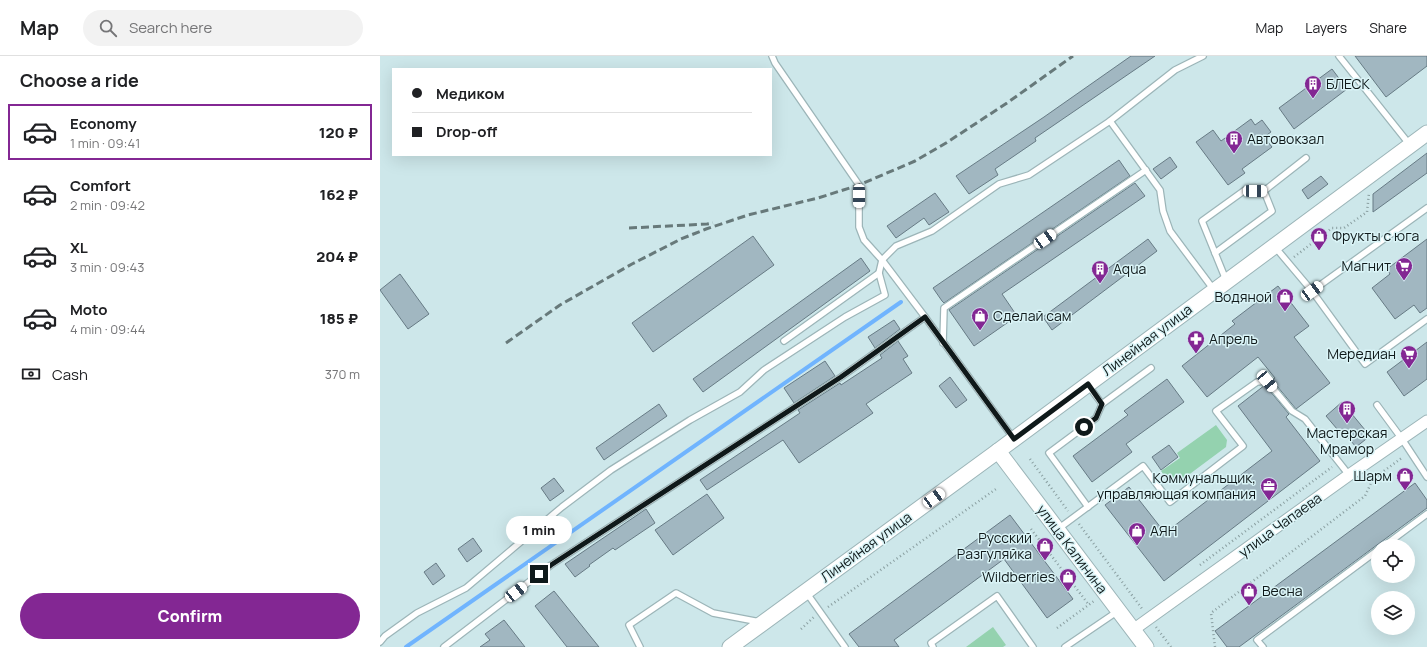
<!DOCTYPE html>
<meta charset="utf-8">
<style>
:root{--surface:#fff;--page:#f2f2f2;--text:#202124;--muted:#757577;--line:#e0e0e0;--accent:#832793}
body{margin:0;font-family:Manrope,sans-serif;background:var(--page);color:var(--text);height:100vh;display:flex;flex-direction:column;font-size:15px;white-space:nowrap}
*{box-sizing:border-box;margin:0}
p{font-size:13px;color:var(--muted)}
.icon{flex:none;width:22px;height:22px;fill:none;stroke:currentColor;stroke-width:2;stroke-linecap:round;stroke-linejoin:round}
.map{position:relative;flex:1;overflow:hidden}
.drawer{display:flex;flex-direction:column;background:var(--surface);width:380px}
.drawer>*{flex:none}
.banner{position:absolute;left:12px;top:12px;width:380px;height:88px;border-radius:0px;box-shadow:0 4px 16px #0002;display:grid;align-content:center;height:88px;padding:0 20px;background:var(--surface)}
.controls{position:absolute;left:991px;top:483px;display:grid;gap:8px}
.controls a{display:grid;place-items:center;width:44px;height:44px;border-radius:50%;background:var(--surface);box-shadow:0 4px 16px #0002;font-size:20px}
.end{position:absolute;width:18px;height:18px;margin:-9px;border:5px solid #0f191a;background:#fff;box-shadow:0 0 0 2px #fff}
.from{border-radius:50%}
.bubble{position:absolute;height:28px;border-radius:14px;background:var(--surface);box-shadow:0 4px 16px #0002;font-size:13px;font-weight:800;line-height:28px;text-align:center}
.car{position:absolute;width:12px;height:24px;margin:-12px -6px;border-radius:5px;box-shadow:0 0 3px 1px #0007;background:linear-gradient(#fff 24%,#345 0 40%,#fff 0 76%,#345 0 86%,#fff 0)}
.banner b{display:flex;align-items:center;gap:14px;height:38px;font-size:15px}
.banner b+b{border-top:1px solid var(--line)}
.banner i{width:10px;height:10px;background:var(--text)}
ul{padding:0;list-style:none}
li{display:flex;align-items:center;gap:12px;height:56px;margin:0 8px 6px;padding:0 12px;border:2px solid transparent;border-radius:0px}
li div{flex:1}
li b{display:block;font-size:15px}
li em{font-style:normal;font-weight:800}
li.active{border-color:var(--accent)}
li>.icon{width:36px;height:36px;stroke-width:1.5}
h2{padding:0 20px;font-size:18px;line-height:48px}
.pay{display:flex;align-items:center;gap:10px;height:44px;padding:0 20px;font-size:15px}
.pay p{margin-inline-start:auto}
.cta{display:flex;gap:8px;margin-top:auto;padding:8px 20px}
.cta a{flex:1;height:46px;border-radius:24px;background:var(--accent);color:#fff;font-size:16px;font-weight:800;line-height:46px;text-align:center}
header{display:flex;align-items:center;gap:24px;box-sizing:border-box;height:56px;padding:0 20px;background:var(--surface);border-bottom:1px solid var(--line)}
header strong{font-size:19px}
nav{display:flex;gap:22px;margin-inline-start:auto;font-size:14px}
.search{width:280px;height:36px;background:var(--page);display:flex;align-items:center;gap:10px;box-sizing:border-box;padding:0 14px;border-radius:22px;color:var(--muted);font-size:15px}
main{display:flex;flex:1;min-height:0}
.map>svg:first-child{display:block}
.green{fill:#94d2af}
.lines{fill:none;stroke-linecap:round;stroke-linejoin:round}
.stream{stroke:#70b4fe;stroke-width:4}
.building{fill:#a1b7c1;stroke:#677b85}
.service-casing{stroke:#9cb5b8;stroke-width:8}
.minor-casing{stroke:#9cb5b8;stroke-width:13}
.secondary-casing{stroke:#9cb5b8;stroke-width:17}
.path{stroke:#8a9fa1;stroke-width:2.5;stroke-dasharray:1 3;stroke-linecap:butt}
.service{stroke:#fff;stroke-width:5.5}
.minor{stroke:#fff;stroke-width:11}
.secondary{stroke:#fff;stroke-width:15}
.rail{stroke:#67797a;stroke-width:3;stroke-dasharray:8 4;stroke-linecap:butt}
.route{stroke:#0f191a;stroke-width:5}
.labels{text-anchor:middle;stroke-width:3;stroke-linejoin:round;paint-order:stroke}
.poi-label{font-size:14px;fill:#0f191a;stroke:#daf4f7;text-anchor:start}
.street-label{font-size:14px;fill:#0f191a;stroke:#daf4f7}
</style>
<header>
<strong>Map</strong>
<div class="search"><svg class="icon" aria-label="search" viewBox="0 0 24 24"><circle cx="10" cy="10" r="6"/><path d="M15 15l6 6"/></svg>Search here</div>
<nav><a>Map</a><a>Layers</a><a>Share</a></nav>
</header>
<main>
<section class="drawer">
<h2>Choose a ride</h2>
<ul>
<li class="active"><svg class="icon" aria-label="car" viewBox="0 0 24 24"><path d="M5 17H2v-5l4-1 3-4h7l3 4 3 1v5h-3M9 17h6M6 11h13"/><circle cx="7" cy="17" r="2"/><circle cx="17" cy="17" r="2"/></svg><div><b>Economy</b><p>1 min · 09:41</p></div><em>120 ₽</em></li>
<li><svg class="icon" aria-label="car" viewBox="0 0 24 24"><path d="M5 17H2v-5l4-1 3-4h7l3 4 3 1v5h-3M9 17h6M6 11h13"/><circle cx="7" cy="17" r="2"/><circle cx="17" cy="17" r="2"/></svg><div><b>Comfort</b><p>2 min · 09:42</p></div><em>162 ₽</em></li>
<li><svg class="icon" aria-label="car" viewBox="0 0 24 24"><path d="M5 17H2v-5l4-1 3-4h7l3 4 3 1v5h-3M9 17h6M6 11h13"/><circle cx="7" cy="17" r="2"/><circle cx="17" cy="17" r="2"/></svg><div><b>XL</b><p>3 min · 09:43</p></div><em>204 ₽</em></li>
<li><svg class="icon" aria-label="car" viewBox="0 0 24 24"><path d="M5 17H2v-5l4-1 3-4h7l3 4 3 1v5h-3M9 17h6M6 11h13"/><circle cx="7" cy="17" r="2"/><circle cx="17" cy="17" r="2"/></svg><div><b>Moto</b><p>4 min · 09:44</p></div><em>185 ₽</em></li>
</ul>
<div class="pay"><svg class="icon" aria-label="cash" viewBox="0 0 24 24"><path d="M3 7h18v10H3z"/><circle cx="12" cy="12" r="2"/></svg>Cash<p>370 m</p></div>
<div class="cta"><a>Confirm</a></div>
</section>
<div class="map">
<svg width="1047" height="591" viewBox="0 0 1047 591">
<rect width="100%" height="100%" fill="#cde7ea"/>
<!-- green -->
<g class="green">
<path d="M836 369 847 384 846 391 799 426 786 422 781 415 800 402 797 397Z"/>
<path d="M613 571 626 589 623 591H586Z"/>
</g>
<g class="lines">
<!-- stream -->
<path class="stream" d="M26 591 521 246"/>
</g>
<!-- building -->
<g class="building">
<path d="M751 0H775L655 82 656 85 615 113 618 119 589 138 576 120 664 61Z"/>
<path d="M975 0H1047V10L1006 41Z"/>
<path d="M952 13 967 33 914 73 899 52Z"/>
<path d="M871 63 875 69 882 64 891 76 884 81 892 91 862 113 865 117 848 129 816 86 833 74 841 85Z"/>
<path d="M1047 97V117L993 156V138Z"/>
<path d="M790 101 797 111 781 123 773 113Z"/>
<path d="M739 104 750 120 564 247 562 245 553 232Z"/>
<path d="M941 120 948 128 928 143 922 134Z"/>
<path d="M755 127 765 140 622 238 637 260 594 290 569 254Z"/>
<path d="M555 137 569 156 549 169 544 162 516 182 507 170Z"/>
<path d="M373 180 394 209 273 296 252 267Z"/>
<path d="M768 183 777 195 672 274 663 261Z"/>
<path d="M1047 183V252L1040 257 1034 249 1015 263 992 232 1010 218 1007 213Z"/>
<path d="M481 202 490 215 323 336 313 323Z"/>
<path d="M20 218 49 258 28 273 0 234Z"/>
<path d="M898 230 929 270 914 281 950 327 916 353 892 324 895 322 878 301 827 341 802 310 855 268 852 265Z"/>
<path d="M514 264 520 273 495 292 488 281Z"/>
<path d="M518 285 528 300 523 303 532 317 486 348 493 357 419 407 403 384 327 434 320 424 420 357 418 354 460 327 461 329 502 302 500 299Z"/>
<path d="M1047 286V323L1024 340 1007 316Z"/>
<path d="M445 305 455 320 414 347 404 332Z"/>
<path d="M570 321 587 344 576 352 559 330Z"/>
<path d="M787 323 804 346 746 388 752 396 712 426 693 400 748 359 744 355Z"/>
<path d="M885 329 909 358 906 361 940 405 784 525 725 449 749 431 785 477 892 395 858 350Z"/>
<path d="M962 346 990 380 976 391 965 378 963 380 946 360Z"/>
<path d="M279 348 287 360 224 404 216 392Z"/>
<path d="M789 389 798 401 781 414 772 401Z"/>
<path d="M174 422 184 435 170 445 161 432Z"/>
<path d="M1035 427 1047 444V452L859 591H847L835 575Z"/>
<path d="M327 438 344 462 293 499 275 474Z"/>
<path d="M266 453 275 467 235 494 233 492 209 509 210 510 195 521 185 508 207 493Z"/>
<path d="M630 459 693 543 667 562 624 503 514 584 519 591H479L469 578Z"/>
<path d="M93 482 102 495 87 506 78 493Z"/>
<path d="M56 507 65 520 53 529 44 516Z"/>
<path d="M174 535 219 591H187L155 550Z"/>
<path d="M124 564 145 591H100L110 584 105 578Z"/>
</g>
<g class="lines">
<!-- service casing -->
<g class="service-casing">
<g id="service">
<path d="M392 0 395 7 479 129V171L484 184 502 204 545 261 634 383"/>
<path d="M959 0 1030 89"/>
<path d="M730 65 780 134 783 155 790 175 834 234"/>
<path d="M895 191 932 235 985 308 1047 263"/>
<path d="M835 197 892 155 884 135"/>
<path d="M846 224 822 165 865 134 884 135 926 102"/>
<path d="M932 235 1047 152"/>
<path d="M404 285 499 217"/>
<path d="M563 287 564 252 766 114"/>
<path d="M708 329 722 348"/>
<path d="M997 349 1022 383 1047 421"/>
<path d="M708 451 669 397 716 362 722 348 771 312"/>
<path d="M678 473 763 410 790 446 863 390 836 355 877 326 887 325 912 355 925 363 969 419"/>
<path d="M1004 490 1047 458"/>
<path d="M426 536 465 591"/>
<path d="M0 586 5 580 37 557 86 532 182 451 231 414 310 364 360 336 384 314 465 261 505 239 499 217 502 204 516 190 552 175 619 128 649 119 730 65 795 14 823 0"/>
<path d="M64 591 171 509 461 321 545 261"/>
<path d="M260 591 249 569 296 537 333 557 380 566"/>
<path d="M553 591 551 587 617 540 653 591"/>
<path d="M685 591 738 555"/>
<path d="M883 591 877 584 998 494"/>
</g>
</g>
<!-- minor casing -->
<g class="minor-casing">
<path id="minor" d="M753 574 969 419 1047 365"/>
</g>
<!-- secondary casing -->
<g class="secondary-casing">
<g id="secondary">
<path d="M618 395 766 591"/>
<path d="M350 591 618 395 1047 77"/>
</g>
</g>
<!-- path -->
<g class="path">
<path d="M914 201 952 172H964L987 156 989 137"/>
<path d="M650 403 688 455"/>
<path d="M699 468 763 554"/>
<path d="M651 473 709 549"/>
<path d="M820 509 952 411"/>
<path d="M448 551 616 433"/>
<path d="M776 571 791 591"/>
<path d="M677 572 714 545"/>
<path d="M421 573 434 561"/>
<path d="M835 591 831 557 985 440 993 423 1023 401"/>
</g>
<!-- service -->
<use href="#service" class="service"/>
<!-- minor -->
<use href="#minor" class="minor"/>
<!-- secondary -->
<use href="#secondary" class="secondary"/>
<!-- rail -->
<g class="rail">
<path d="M249 172 327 168 333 167"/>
<path d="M126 287 180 249 252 208 301 183 326 173 368 159 438 142 479 129 535 105 566 87 627 47 693 0"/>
</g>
</g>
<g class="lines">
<!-- route -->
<path class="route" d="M159 518 171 509 461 321 545 261 634 383 708 328 722 348 716 362 704 371"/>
</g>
<!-- icons -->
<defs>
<g id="building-pin" transform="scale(0.9)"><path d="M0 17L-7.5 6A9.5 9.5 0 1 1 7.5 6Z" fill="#832793" stroke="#daf4f7"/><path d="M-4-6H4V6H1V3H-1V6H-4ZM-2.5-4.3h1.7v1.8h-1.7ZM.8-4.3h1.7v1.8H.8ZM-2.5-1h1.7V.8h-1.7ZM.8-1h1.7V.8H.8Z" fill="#fff"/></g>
<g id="shop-pin" transform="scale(0.9)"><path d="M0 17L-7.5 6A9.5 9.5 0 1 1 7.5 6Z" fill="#832793" stroke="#daf4f7"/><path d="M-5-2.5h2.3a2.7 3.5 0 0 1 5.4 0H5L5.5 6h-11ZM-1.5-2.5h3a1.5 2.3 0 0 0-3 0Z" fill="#fff"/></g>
<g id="supermarket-pin" transform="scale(0.9)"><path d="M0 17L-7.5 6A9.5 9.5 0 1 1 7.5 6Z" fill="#832793" stroke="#daf4f7"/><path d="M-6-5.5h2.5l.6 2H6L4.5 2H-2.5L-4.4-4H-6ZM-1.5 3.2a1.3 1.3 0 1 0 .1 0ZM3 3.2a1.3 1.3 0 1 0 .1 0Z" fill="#fff"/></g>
<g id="pharmacy-pin" transform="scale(0.9)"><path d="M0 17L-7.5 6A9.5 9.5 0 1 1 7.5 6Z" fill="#832793" stroke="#daf4f7"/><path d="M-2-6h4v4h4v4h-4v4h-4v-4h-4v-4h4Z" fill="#fff"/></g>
<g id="office-pin" transform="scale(0.9)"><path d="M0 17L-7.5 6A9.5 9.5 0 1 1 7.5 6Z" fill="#832793" stroke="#daf4f7"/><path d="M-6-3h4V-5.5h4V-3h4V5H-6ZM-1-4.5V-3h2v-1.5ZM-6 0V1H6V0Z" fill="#fff"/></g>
</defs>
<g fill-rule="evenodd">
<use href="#building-pin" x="933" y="28"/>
<use href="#building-pin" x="854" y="83"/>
<use href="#shop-pin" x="939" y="180"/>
<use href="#supermarket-pin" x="1024" y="210"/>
<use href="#building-pin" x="720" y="213"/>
<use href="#shop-pin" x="905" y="241"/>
<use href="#shop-pin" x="600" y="260"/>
<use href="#pharmacy-pin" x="816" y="283"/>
<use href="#supermarket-pin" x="1029" y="298"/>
<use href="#building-pin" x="967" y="353"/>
<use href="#shop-pin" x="1025" y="420"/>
<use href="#office-pin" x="889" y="430"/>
<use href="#shop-pin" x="757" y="475"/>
<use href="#shop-pin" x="665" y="490"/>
<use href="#shop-pin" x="688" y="521"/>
<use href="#shop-pin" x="869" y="535"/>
</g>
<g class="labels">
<!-- poi labels -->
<g class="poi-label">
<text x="946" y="33">БЛЕСК</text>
<text x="867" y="88">Автовокзал</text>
<text x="952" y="185">Фрукты с юга</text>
<text x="1011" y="215" text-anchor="end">Магнит</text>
<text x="733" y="218">Aqua</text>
<text x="892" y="246" text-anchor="end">Водяной</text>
<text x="613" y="265">Сделай сам</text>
<text x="829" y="288">Апрель</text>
<text x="1016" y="303" text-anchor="end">Мередиан</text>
<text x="967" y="382" text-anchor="middle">Мастерская<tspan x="967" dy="16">Мрамор</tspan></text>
<text x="1012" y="425" text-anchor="end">Шарм</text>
<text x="876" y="427" text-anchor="end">Коммунальщик,<tspan x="876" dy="16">управляющая компания</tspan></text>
<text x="770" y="480">АЯН</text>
<text x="652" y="487" text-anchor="end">Русский<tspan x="652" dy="16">Разгуляйка</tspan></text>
<text x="675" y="526" text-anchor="end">Wildberries</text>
<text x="882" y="540">Весна</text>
</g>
<!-- street labels -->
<g class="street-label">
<text transform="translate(767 284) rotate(-37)" y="5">Линейная улица</text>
<text transform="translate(900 469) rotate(-36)" y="5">улица Чапаева</text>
<text transform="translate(486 491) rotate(-36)" y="5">Линейная улица</text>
<text transform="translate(692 493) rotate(53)" y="5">улица Калинина</text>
</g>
</g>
</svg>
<div class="controls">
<a><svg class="icon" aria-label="locate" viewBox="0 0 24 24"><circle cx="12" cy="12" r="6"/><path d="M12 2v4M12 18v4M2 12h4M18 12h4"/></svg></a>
<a><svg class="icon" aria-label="layers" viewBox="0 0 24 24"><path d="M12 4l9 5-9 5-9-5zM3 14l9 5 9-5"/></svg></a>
</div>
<i class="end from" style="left:704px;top:371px"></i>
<i class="end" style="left:159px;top:518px"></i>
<div class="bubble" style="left:126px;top:460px;width:66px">1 min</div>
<i class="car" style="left:875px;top:135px;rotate:90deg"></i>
<i class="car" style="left:479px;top:140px;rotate:180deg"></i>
<i class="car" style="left:665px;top:183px;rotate:56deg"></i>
<i class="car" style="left:932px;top:235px;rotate:54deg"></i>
<i class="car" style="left:887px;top:325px;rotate:140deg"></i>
<i class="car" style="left:554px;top:442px;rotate:54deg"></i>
<i class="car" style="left:136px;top:536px;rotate:52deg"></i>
<div class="banner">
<b><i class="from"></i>Медиком</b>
<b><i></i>Drop-off</b>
</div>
</div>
</main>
